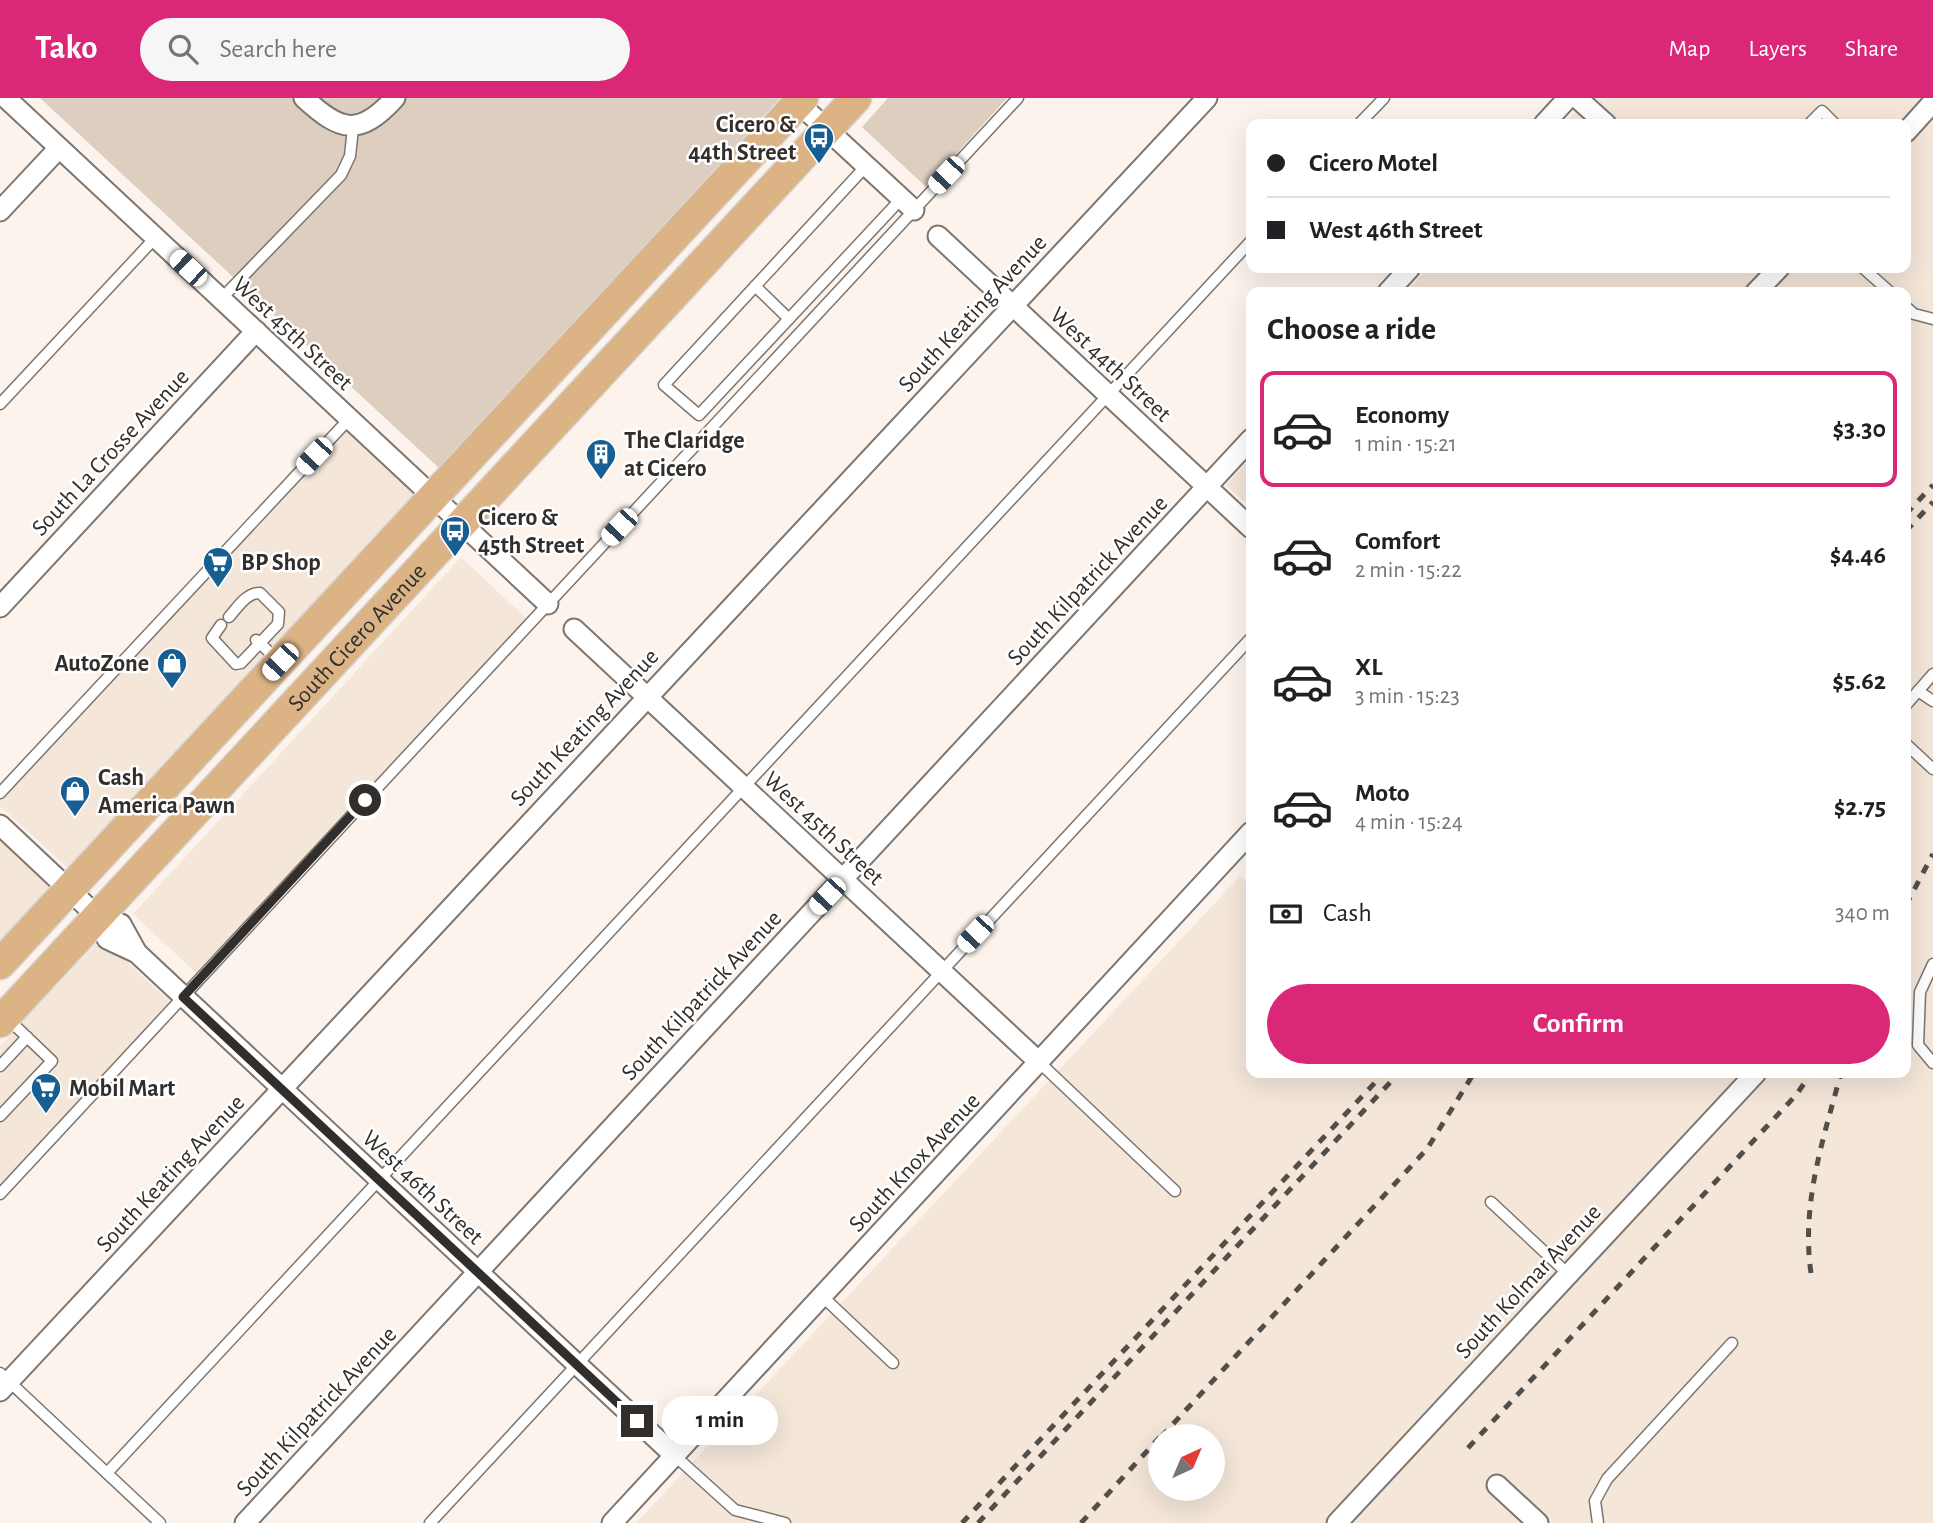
<!DOCTYPE html>
<meta charset="utf-8">
<style>
:root{--surface:#fff;--page:#f6f6f6;--text:#202124;--muted:#757577;--line:#e0e0e0;--accent:#db2777}
body{margin:0;font-family:"Alegreya Sans",sans-serif;background:var(--page);color:var(--text);height:100vh;display:flex;flex-direction:column;font-size:26px;white-space:nowrap}
*{box-sizing:border-box;margin:0}
p{font-size:23px;color:var(--muted)}
.icon{flex:none;width:38px;height:38px;fill:none;stroke:currentColor;stroke-width:2;stroke-linecap:round;stroke-linejoin:round}
.map{position:relative;flex:1;overflow:hidden}
.side{position:absolute;left:1246px;top:189px;width:665px;height:791px;display:flex;flex-direction:column;background:var(--surface);border-radius:14px;box-shadow:0 7px 28px #0002}
.side>*{flex:none}
.banner{position:absolute;left:1246px;top:21px;width:665px;height:154px;border-radius:14px;box-shadow:0 7px 28px #0002;display:grid;align-content:center;height:154px;padding:0 21px;background:var(--surface)}
.needle{width:46px;rotate:44deg}
.controls{position:absolute;left:1148px;top:1326px;display:grid;gap:14px}
.controls a{display:grid;place-items:center;width:77px;height:77px;border-radius:50%;background:var(--surface);box-shadow:0 7px 28px #0002;font-size:35px}
.end{position:absolute;width:32px;height:32px;margin:-16px;border:9px solid #312e2b;background:#fff;box-shadow:0 0 0 4px #fff}
.from{border-radius:50%}
.bubble{position:absolute;height:49px;border-radius:24px;background:var(--surface);box-shadow:0 7px 28px #0002;font-size:23px;font-weight:700;line-height:49px;text-align:center}
.car{position:absolute;width:21px;height:42px;margin:-21px -10px;border-radius:9px;box-shadow:0 0 5px 2px #0007;background:linear-gradient(#fff 24%,#345 0 40%,#fff 0 76%,#345 0 86%,#fff 0)}
.banner b{display:flex;align-items:center;gap:24px;height:66px;font-size:26px}
.banner b+b{border-top:2px solid var(--line)}
.banner i{width:18px;height:18px;background:var(--text)}
ul{padding:0;list-style:none}
li{display:flex;align-items:center;gap:21px;height:116px;margin:0 14px 10px;padding:0 7px;border:4px solid transparent;border-radius:14px}
li div{flex:1}
li b{display:block;font-size:26px}
li em{font-style:normal;font-weight:700}
li.selected{border-color:var(--accent)}
li>.icon{width:63px;height:63px;stroke-width:1.5}
h2{padding:0 21px;font-size:32px;line-height:84px}
.pay{display:flex;align-items:center;gap:18px;height:77px;padding:0 21px;font-size:26px}
.pay p{margin-inline-start:auto}
.primary-button{display:flex;gap:14px;margin-top:auto;padding:14px 21px}
.primary-button a{flex:1;height:80px;border-radius:42px;background:var(--accent);color:#fff;font-size:28px;font-weight:700;line-height:80px;text-align:center}
header{display:flex;align-items:center;gap:42px;box-sizing:border-box;height:98px;padding:0 35px;background:var(--accent);color:#fff}
header strong{font-size:33px}
nav{display:flex;gap:38px;margin-inline-start:auto;font-size:24px}
.search{width:490px;height:63px;background:var(--page);display:flex;align-items:center;gap:18px;box-sizing:border-box;padding:0 24px;border-radius:38px;color:var(--muted);font-size:26px}
.map>svg:first-child{display:block}
.built{fill:#f4e6d9;fill-rule:evenodd}
.green{fill:#ddcec0}
.lines{fill:none;stroke-linecap:round;stroke-linejoin:round}
.lane-casing{stroke:#7d756f;stroke-width:13}
.street-casing{stroke:#7d756f;stroke-width:23}
.primary-casing{stroke:#d6d5d5;stroke-width:33}
.lane{stroke:#fff;stroke-width:10}
.street{stroke:#fff;stroke-width:19}
.primary{stroke:#dbb385;stroke-width:30}
.rail{stroke:#524e4a;stroke-width:5;stroke-dasharray:9 9;stroke-linecap:butt}
.route{stroke:#312e2b;stroke-width:9}
.labels{text-anchor:middle;stroke-width:5;stroke-linejoin:round;paint-order:stroke}
.poi-label{font-size:24px;font-weight:bold;fill:#312e2b;stroke:#fff;text-anchor:start}
.street-label{font-size:24px;fill:#312e2b;stroke:#fff}
</style>
<header>
<strong>Tako</strong>
<div class="search"><svg class="icon" aria-label="search" viewBox="0 0 24 24"><circle cx="10" cy="10" r="6"/><path d="M15 15l6 6"/></svg>Search here</div>
<nav><a>Map</a><a>Layers</a><a>Share</a></nav>
</header>
<div class="map">
<svg width="1933" height="1425" viewBox="0 0 1933 1425">
<rect width="100%" height="100%" fill="#fcf4ec"/>
<!-- built -->
<g class="built">
<path d="M1588 0H1933V1425H636L1240 778 1251 788V975H1906V194H1406L1429 170H1906V26H1564ZM1160 1339H1213V1391H1160Z"/>
<path d="M342 328 420 401 71 773 0 708V695Z"/>
<path d="M1251 360V410L1226 387Z"/>
<path d="M461 459 527 521 197 876 133 816Z"/>
<path d="M0 742 54 792 0 851Z"/>
<path d="M101 840 175 908 0 1096V948Z"/>
</g>
<!-- green -->
<g class="green">
<path d="M40 0H780L440 371Z"/>
<path d="M888 0H1007L926 89 862 29Z"/>
</g>
<g class="lines">
<!-- lane casing -->
<g class="lane-casing">
<g id="lane">
<path d="M1359 26 1384 0"/>
<path d="M1809 26 1822 13 1835 26"/>
<path d="M866 68 664 287 699 317 901 101"/>
<path d="M1863 170 1890 194"/>
<path d="M755 188 789 221"/>
<path d="M221 201 341 77 350 58 353 30"/>
<path d="M1906 209 1914 216 1933 221"/>
<path d="M0 306 155 140"/>
<path d="M229 519C237 510 247 494 260 495L279 514 278 526 260 545 277 562"/>
<path d="M221 527 212 540 236 566 241 565 260 545 256 542"/>
<path d="M1918 593 1933 603"/>
<path d="M1906 607 1933 576"/>
<path d="M1906 646 1933 671"/>
<path d="M0 695 349 321"/>
<path d="M1933 866 1920 894 1918 947 1933 965"/>
<path d="M1040 965 1175 1093"/>
<path d="M0 968 27 939"/>
<path d="M0 1018 52 963 8 921"/>
<path d="M0 1096 1018 0"/>
<path d="M1491 1104 1567 1175"/>
<path d="M822 1198 893 1265"/>
<path d="M0 1275 160 1425"/>
<path d="M674 1357 735 1412 785 1425"/>
<path d="M107 1375 1251 143"/>
<path d="M430 1425 1251 540"/>
<path d="M1598 1425 1595 1403 1607 1381 1732 1245"/>
</g>
</g>
<!-- street casing -->
<g class="street-casing">
<g id="street">
<path d="M6 0 548 506"/>
<path d="M304 0C341 34 359 39 395 0"/>
<path d="M793 0 914 112"/>
<path d="M1577 0 1606 26"/>
<path d="M1544 26 1568 0"/>
<path d="M1906 34 1933 4"/>
<path d="M0 113 59 50"/>
<path d="M938 138 1251 430"/>
<path d="M1388 194 1410 170"/>
<path d="M1756 194 1779 170"/>
<path d="M0 509 256 233"/>
<path d="M574 531 1040 965"/>
<path d="M0 727 98 819 107 841 137 855 674 1357"/>
<path d="M98 819 121 826 137 855"/>
<path d="M0 1293 1207 0"/>
<path d="M1497 1387 1538 1425"/>
<path d="M245 1425 1251 341"/>
<path d="M612 1425 1251 734"/>
<path d="M1337 1425 1756 975"/>
</g>
</g>
<!-- primary casing -->
<g class="primary-casing">
<g id="primary">
<path d="M0 866 803 0"/>
<path id="s1" d="M0 924 856 0"/>
</g>
</g>
<!-- lane -->
<use href="#lane" class="lane"/>
<!-- street -->
<use href="#street" class="street"/>
<!-- primary -->
<use href="#primary" class="primary"/>
<!-- rail -->
<g class="rail">
<path d="M1906 416 1933 387"/>
<path d="M1906 433 1933 404"/>
<path d="M1906 807 1933 756"/>
<path d="M1811 1175C1801 1106 1823 1042 1841 975"/>
<path d="M1161 1339 1427 1051 1474 975"/>
<path d="M1468 1350 1797 996 1811 975"/>
<path d="M962 1425 1384 975"/>
<path d="M978 1425 1399 975"/>
<path d="M1081 1425 1160 1339"/>
</g>
</g>
<g class="lines">
<!-- route -->
<path class="route" d="M365 702 183 899 637 1323"/>
</g>
<!-- icons -->
<defs>
<g id="bus-pin" transform="scale(1.575)"><path d="M0 17L-7.5 6A9.5 9.5 0 1 1 7.5 6Z" fill="#175e92" stroke="#fff"/><path d="M-5-6H5V4H4V6H2V4H-2V6H-4V4H-5ZM-3.5-4V0h7V-4ZM-3.5 1.2v1.5H-2V1.2ZM2 1.2v1.5H3.5V1.2Z" fill="#fff"/></g>
<g id="building-pin" transform="scale(1.575)"><path d="M0 17L-7.5 6A9.5 9.5 0 1 1 7.5 6Z" fill="#175e92" stroke="#fff"/><path d="M-4-6H4V6H1V3H-1V6H-4ZM-2.5-4.3h1.7v1.8h-1.7ZM.8-4.3h1.7v1.8H.8ZM-2.5-1h1.7V.8h-1.7ZM.8-1h1.7V.8H.8Z" fill="#fff"/></g>
<g id="supermarket-pin" transform="scale(1.575)"><path d="M0 17L-7.5 6A9.5 9.5 0 1 1 7.5 6Z" fill="#175e92" stroke="#fff"/><path d="M-6-5.5h2.5l.6 2H6L4.5 2H-2.5L-4.4-4H-6ZM-1.5 3.2a1.3 1.3 0 1 0 .1 0ZM3 3.2a1.3 1.3 0 1 0 .1 0Z" fill="#fff"/></g>
<g id="shop-pin" transform="scale(1.575)"><path d="M0 17L-7.5 6A9.5 9.5 0 1 1 7.5 6Z" fill="#175e92" stroke="#fff"/><path d="M-5-2.5h2.3a2.7 3.5 0 0 1 5.4 0H5L5.5 6h-11ZM-1.5-2.5h3a1.5 2.3 0 0 0-3 0Z" fill="#fff"/></g>
</defs>
<g fill-rule="evenodd">
<use href="#bus-pin" x="819" y="40"/>
<use href="#building-pin" x="601" y="356"/>
<use href="#bus-pin" x="455" y="433"/>
<use href="#supermarket-pin" x="218" y="464"/>
<use href="#shop-pin" x="172" y="565"/>
<use href="#shop-pin" x="75" y="693"/>
<use href="#supermarket-pin" x="46" y="990"/>
</g>
<g class="labels">
<!-- poi labels -->
<g class="poi-label">
<text x="796" y="34" text-anchor="end">Cicero &amp;<tspan x="796" dy="28">44th Street</tspan></text>
<text x="624" y="350">The Claridge<tspan x="624" dy="28">at Cicero</tspan></text>
<text x="478" y="427">Cicero &amp;<tspan x="478" dy="28">45th Street</tspan></text>
<text x="241" y="472">BP Shop</text>
<text x="149" y="573" text-anchor="end">AutoZone</text>
<text x="98" y="687">Cash<tspan x="98" dy="28">America Pawn</tspan></text>
<text x="69" y="998">Mobil Mart</text>
</g>
<!-- street labels -->
<g class="street-label">
<text transform="translate(972 215) rotate(-47)" y="8">South Keating Avenue</text>
<text transform="translate(293 235) rotate(43)" y="8">West 45th Street</text>
<text transform="translate(1111 266) rotate(43)" y="8">West 44th Street</text>
<text transform="translate(110 354) rotate(-47)" y="8">South La Crosse Avenue</text>
<text transform="translate(1087 482) rotate(-47)" y="8">South Kilpatrick Avenue</text>
<text dy="8" stroke="none"><textPath href="#s1" startOffset="525">South Cicero Avenue</textPath></text>
<text transform="translate(584 629) rotate(-47)" y="8">South Keating Avenue</text>
<text transform="translate(824 730) rotate(43)" y="8">West 45th Street</text>
<text transform="translate(701 897) rotate(-47)" y="8">South Kilpatrick Avenue</text>
<text transform="translate(914 1064) rotate(-47)" y="8">South Knox Avenue</text>
<text transform="translate(170 1075) rotate(-47)" y="8">South Keating Avenue</text>
<text transform="translate(423 1089) rotate(43)" y="8">West 46th Street</text>
<text transform="translate(1528 1183) rotate(-47)" y="8">South Kolmar Avenue</text>
<text transform="translate(316 1313) rotate(-47)" y="8">South Kilpatrick Avenue</text>
</g>
</g>
</svg>
<div class="controls">
<a><svg class="needle" viewBox="-14 -14 28 28"><path d="M0-13l5 13h-10z" fill="#e53935"/><path d="M0 13l5-13h-10z" fill="#757577"/></svg></a>
</div>
<i class="end from" style="left:365px;top:702px"></i>
<i class="end" style="left:637px;top:1323px"></i>
<div class="bubble" style="left:662px;top:1298px;width:116px">1 min</div>
<i class="car" style="left:946px;top:77px;rotate:223deg"></i>
<i class="car" style="left:188px;top:170px;rotate:313deg"></i>
<i class="car" style="left:314px;top:358px;rotate:223deg"></i>
<i class="car" style="left:619px;top:429px;rotate:223deg"></i>
<i class="car" style="left:280px;top:564px;rotate:223deg"></i>
<i class="car" style="left:827px;top:798px;rotate:223deg"></i>
<i class="car" style="left:975px;top:836px;rotate:223deg"></i>
<div class="banner">
<b><i class="from"></i>Cicero Motel</b>
<b><i></i>West 46th Street</b>
</div>
<section class="side">
<h2>Choose a ride</h2>
<ul>
<li class="selected"><svg class="icon" aria-label="car" viewBox="0 0 24 24"><path d="M5 17H2v-5l4-1 3-4h7l3 4 3 1v5h-3M9 17h6M6 11h13"/><circle cx="7" cy="17" r="2"/><circle cx="17" cy="17" r="2"/></svg><div><b>Economy</b><p>1 min · 15:21</p></div><em>$3.30</em></li>
<li><svg class="icon" aria-label="car" viewBox="0 0 24 24"><path d="M5 17H2v-5l4-1 3-4h7l3 4 3 1v5h-3M9 17h6M6 11h13"/><circle cx="7" cy="17" r="2"/><circle cx="17" cy="17" r="2"/></svg><div><b>Comfort</b><p>2 min · 15:22</p></div><em>$4.46</em></li>
<li><svg class="icon" aria-label="car" viewBox="0 0 24 24"><path d="M5 17H2v-5l4-1 3-4h7l3 4 3 1v5h-3M9 17h6M6 11h13"/><circle cx="7" cy="17" r="2"/><circle cx="17" cy="17" r="2"/></svg><div><b>XL</b><p>3 min · 15:23</p></div><em>$5.62</em></li>
<li><svg class="icon" aria-label="car" viewBox="0 0 24 24"><path d="M5 17H2v-5l4-1 3-4h7l3 4 3 1v5h-3M9 17h6M6 11h13"/><circle cx="7" cy="17" r="2"/><circle cx="17" cy="17" r="2"/></svg><div><b>Moto</b><p>4 min · 15:24</p></div><em>$2.75</em></li>
</ul>
<div class="pay"><svg class="icon" aria-label="cash" viewBox="0 0 24 24"><path d="M3 7h18v10H3z"/><circle cx="12" cy="12" r="2"/></svg>Cash<p>340 m</p></div>
<div class="primary-button"><a>Confirm</a></div>
</section>
</div>
